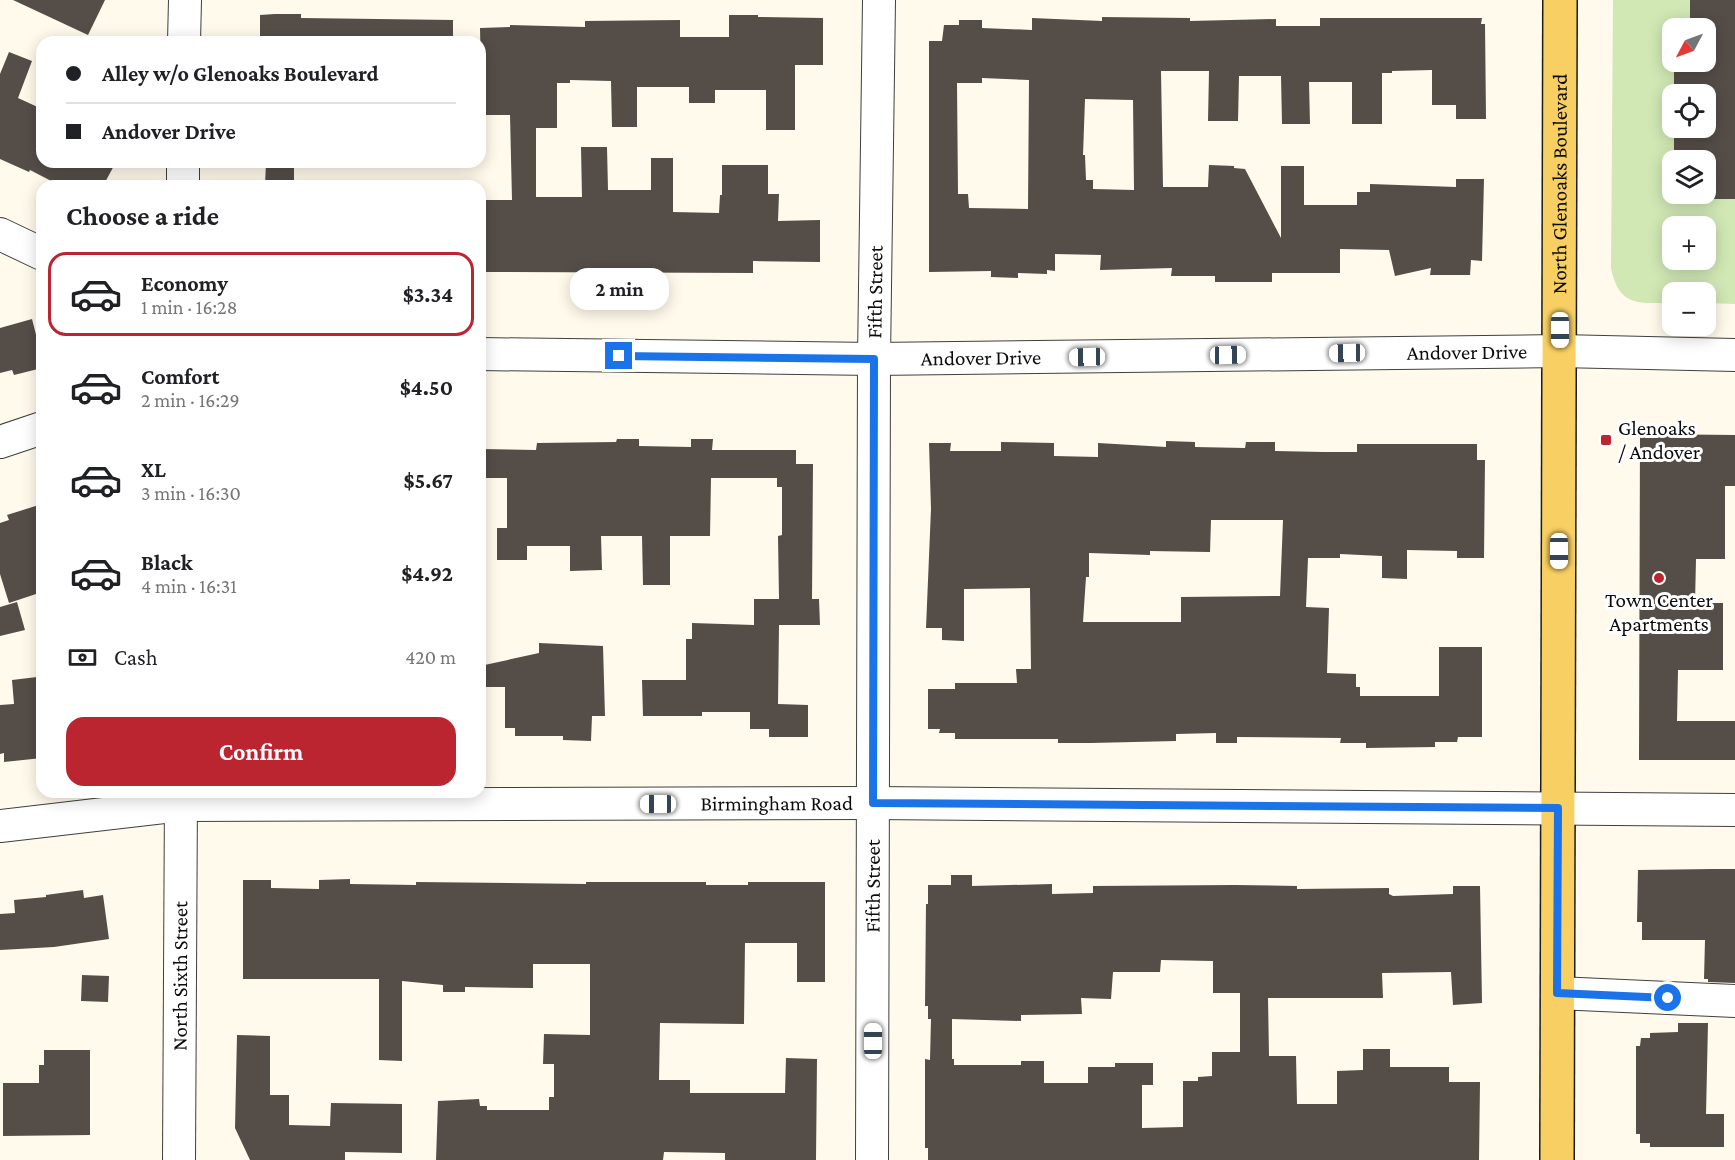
<!DOCTYPE html>
<meta charset="utf-8">
<style>
:root{--surface:#fff;--page:#f2f2f2;--text:#202124;--muted:#757577;--line:#e0e0e0;--accent:#bb2530}
body{margin:0;font-family:"Crimson Pro",serif;background:var(--page);color:var(--text);height:100vh;display:flex;flex-direction:column;font-size:22px;white-space:nowrap}
*{box-sizing:border-box;margin:0}
p{font-size:20px;color:var(--muted)}
.icon{flex:none;width:33px;height:33px;fill:none;stroke:currentColor;stroke-width:2;stroke-linecap:round;stroke-linejoin:round}
.map{position:relative;flex:1;overflow:hidden}
.side{position:absolute;left:36px;top:180px;width:450px;height:618px;display:flex;flex-direction:column;background:var(--surface);border-radius:18px;box-shadow:0 3px 15px #0003}
.side>*{flex:none}
.banner{position:absolute;left:36px;top:36px;width:450px;height:132px;border-radius:18px;box-shadow:0 3px 15px #0003;display:grid;align-content:center;height:132px;padding:0 30px;background:var(--surface)}
.needle{width:39px;rotate:229deg}
.buttons{position:absolute;left:1662px;top:18px;display:grid;gap:12px}
.buttons a{display:grid;place-items:center;width:54px;height:54px;border-radius:12px;background:var(--surface);box-shadow:0 3px 15px #0003;font-size:30px}
.end{position:absolute;width:27px;height:27px;margin:-14px;border:8px solid #1a73e8;background:#fff;box-shadow:0 0 0 3px #fff}
.from{border-radius:50%}
.bubble{position:absolute;height:42px;border-radius:18px;background:var(--surface);box-shadow:0 3px 15px #0003;font-size:20px;font-weight:700;line-height:42px;text-align:center}
.car{position:absolute;width:18px;height:36px;margin:-18px -9px;border-radius:8px;box-shadow:0 0 4px 2px #0007;background:linear-gradient(#fff 24%,#345 0 40%,#fff 0 76%,#345 0 86%,#fff 0)}
.banner b{display:flex;align-items:center;gap:21px;height:57px;font-size:22px}
.banner b+b{border-top:2px solid var(--line)}
.banner i{width:15px;height:15px;background:var(--text)}
ul{padding:0;list-style:none}
li{display:flex;align-items:center;gap:18px;height:84px;margin:0 12px 9px;padding:0 18px;border:3px solid transparent;border-radius:18px}
li div{flex:1}
li b{display:block;font-size:22px}
li em{font-style:normal;font-weight:700}
li.selected{border-color:var(--accent)}
li>.icon{width:54px;height:54px;stroke-width:1.5}
h2{padding:0 30px;font-size:27px;line-height:72px}
.pay{display:flex;align-items:center;gap:15px;height:66px;padding:0 30px;font-size:22px}
.pay p{margin-inline-start:auto}
.cta{display:flex;gap:12px;margin-top:auto;padding:12px 30px}
.cta a{flex:1;height:69px;border-radius:18px;background:var(--accent);color:#fff;font-size:24px;font-weight:700;line-height:69px;text-align:center}
.map>svg:first-child{display:block}
.green{fill:#d1e8b5;fill-rule:evenodd}
.building{fill:#544d48;fill-rule:evenodd}
.lines{fill:none;stroke-linecap:round;stroke-linejoin:round}
.minor-casing{stroke:#3f3f3f;stroke-width:34}
.major-casing{stroke:#1d1d1d;stroke-width:36}
.minor{stroke:#fff;stroke-width:32}
.major{stroke:#f8cf62;stroke-width:33}
.route{stroke:#1a73e8;stroke-width:8}
.poi-dot{fill:#bb2530;stroke:#fff;stroke-width:2}
.labels{text-anchor:middle;stroke-width:6;stroke-linejoin:round;paint-order:stroke}
.street-label{font-size:21px;fill:#0c0c0c;stroke:#fff}
.poi-label{font-size:21px;fill:#0c0c0c;stroke:#fff;text-anchor:start}
</style>
<div class="map">
<svg width="1735" height="1160" viewBox="0 0 1735 1160">
<rect width="100%" height="100%" fill="#fffaeb"/>
<!-- green -->
<path class="green" d="M1613 0H1735V304L1706 303V292H1672V303C1638 303 1619 307 1611 268ZM1672 28H1706V62H1672ZM1672 94H1706V128H1672ZM1672 160H1706V194H1672ZM1672 226H1706V260H1672Z"/>
<!-- building -->
<g class="building">
<path d="M13 0H105L88 35Z"/>
<path d="M1690 0H1735V199H1674V194H1706V160H1674V128H1706V94H1674V62H1706V28H1674V20H1690Z"/>
<path d="M275 14H301V18L453 20V42H260V15Z"/>
<path d="M729 15H758V17L823 18V65H795V130H766V90H715V103H689V87H637V127H612L611 81 570 80V83H557V128H536V197H582L581 147H607L608 190H651V158H673V212L719 213 720 195H722V165H768V194H779L778 221 820 220V262L753 261V273L486 272V266H480V200H512L510 115H482L480 28 510 27V25L585 27V21L680 20V37H729Z"/>
<path d="M1102 17 1190 18V21L1276 19V26H1320V18H1482L1481 24H1485L1486 119H1456V105H1432V70L1392 71V73H1382V124H1352V82H1309L1310 124H1282L1281 76H1239L1238 121H1208L1209 71H1161L1163 187H1208L1209 165 1234 166V168L1245 169 1281 238V166H1304V205H1357V192H1370V184L1456 187V179H1484L1482 261 1471 260 1470 275H1430L1431 268 1395 276 1389 250 1340 249V273H1272V282H1215V276H1171L1172 268 1100 270 1101 255 1055 254V271L1047 270V274L1018 273V278L991 277V271L929 272V41H942L944 25H959V20H982V28L1032 30V18L1102 21ZM982 78 1029 80 1028 209 969 208 968 194H958L957 83H982ZM1085 99 1133 100 1134 190 1093 189V180H1086L1085 155H1083Z"/>
<path d="M9 52 32 61 18 98 42 109V162H116L103 186H61L30 170 29 172 0 159V74Z"/>
<path d="M266 162H294V186H265Z"/>
<path d="M32 319 42 358V368L14 375 12 370 0 373V328Z"/>
<path d="M1640 434 1735 435V486H1725V559H1696L1695 603H1723V670H1678L1677 721H1735V760H1639Z"/>
<path d="M617 439H639V446L691 447V439H713L712 450H796V464H813L812 599H819L820 625H779L778 704 808 705V737H769V729H750V712H702V716H643L642 680H686V639H692V623L754 625V599H779L778 536 782 535V487H777V478H711L710 536H670V585H643L642 536H601L602 570 570 571V546H527V560H497V528H507V478H480V449L536 450 537 443 616 442Z"/>
<path d="M1166 441 1195 442V447L1245 448 1246 442H1275V451L1323 452H1357V444H1477V460H1485L1484 558H1457V551L1407 550V579L1382 578V556L1340 554V558H1308L1306 607 1329 608 1327 673 1356 674V687H1360V696H1439V647H1482V737H1458L1457 742H1435V747L1366 748V743H1340L1341 738 1237 737V743H1216V733L1176 734V741L1091 743H1058V739H955V733H939L940 729H928V689H955V683H1017L1016 669H1031L1030 588 964 589V641L942 640V628H926L931 509 929 443H951L950 451H1001V442L1054 443V456L1098 457V443L1166 447ZM1211 520H1283L1280 596 1181 597V622H1083L1086 577H1089V553L1150 555V551L1210 552Z"/>
<path d="M42 504V592L9 603 0 574V523L9 520 7 515Z"/>
<path d="M17 602 25 630 0 636V607Z"/>
<path d="M539 643 603 646 605 716H592L591 741 563 740V736H515V728H505V687H480V666L539 653Z"/>
<path d="M37 677 42 729V758L4 762V753L0 754V705L14 704 12 680Z"/>
<path d="M1714 869H1735V983L1708 982V979H1704L1705 940H1642V922H1637L1638 870Z"/>
<path d="M951 875H972V886L1052 884V894L1093 893V886L1235 885 1297 886V889L1389 888V894L1393 896 1453 894V886H1480L1482 1003 1453 1005 1451 972 1382 973 1383 998H1268L1269 1056H1296L1297 1104H1337V1071L1363 1070V1049H1390V1067H1449V1082H1480L1479 1160H928V1148H925V1059L930 1060 931 1019H928V1006H925L926 904H928V885H951ZM1161 960 1213 961V993H1240V1052H1212V1076L1198 1077V1081H1183V1127L1142 1128V1085H1153V1063H1115V1067H1088V1083H1044V1061H1021V1065H954V1059H952V1019L1021 1021V1015L1082 1014 1081 998 1111 999 1113 972H1160Z"/>
<path d="M350 879V884L416 885V882L586 884V882H706V885H748V882H825V982H797V943H745L744 1024 660 1023 659 1080H690V1093H785L786 1058 817 1059 816 1160H725V1153L664 1152 663 1160H436L438 1101 479 1099 480 1106H487V1110H549V1097H554V1064H543L544 1034 590 1035V964H533V988L465 987V992H443V985L402 981V1061L379 1060V979H243V880H271V888L319 889V880Z"/>
<path d="M83 890 84 898 103 895 109 939 54 947 0 950V914L15 913 14 900 46 897V895Z"/>
<path d="M82 975 109 976 108 1002 81 1001Z"/>
<path d="M1678 1023H1708L1706 1114H1724V1147H1650V1143H1640V1134H1636V1046H1640L1641 1038H1650V1033L1678 1032Z"/>
<path d="M237 1035 270 1036V1095H289V1125L330 1126 331 1103 402 1104V1153L345 1152V1160H250L235 1128Z"/>
<path d="M44 1050H90V1135L3 1136V1083H39V1065H44Z"/>
</g>
<g class="lines">
<!-- minor casing -->
<g class="minor-casing">
<g id="minor">
<path d="M184 42 185 0"/>
<path d="M183 186V162"/>
<path d="M0 234 42 254"/>
<path id="s1" d="M480 354 874 359 1560 351 1735 355"/>
<path d="M0 442 42 428"/>
<path id="s2" d="M0 826 181 805 873 803 1735 810"/>
<path d="M1557 993 1735 1001"/>
<path id="s3" d="M179 1160 181 792"/>
<path id="s4" d="M872 1160 874 359 879 0"/>
</g>
</g>
<!-- major casing -->
<g class="major-casing">
<g id="major">
<path id="s5" d="M1557 1160 1560 0"/>
</g>
</g>
<!-- minor -->
<use href="#minor" class="minor"/>
<!-- major -->
<use href="#major" class="major"/>
</g>
<g class="lines">
<!-- route -->
<path class="route" d="M619 356 874 359 873 803 1558 808 1557 993 1668 998"/>
</g>
<!-- markers -->
<g class="poi-dot">
<rect x="1600" y="434" width="12" height="12" rx="3"/>
<circle cx="1659" cy="578" r="6"/>
</g>
<g class="labels">
<!-- street labels -->
<g class="street-label">
<text dy="7" stroke="none"><textPath href="#s5" startOffset="976">North Glenoaks Boulevard</textPath></text>
<text dy="7" stroke="none"><textPath href="#s4" startOffset="868">Fifth Street</textPath></text>
<text dy="7" stroke="none"><textPath href="#s1" startOffset="987">Andover Drive</textPath></text>
<text dy="7" stroke="none"><textPath href="#s1" startOffset="501">Andover Drive</textPath></text>
<text dy="7" stroke="none"><textPath href="#s2" startOffset="778">Birmingham Road</textPath></text>
<text dy="7" stroke="none"><textPath href="#s4" startOffset="274">Fifth Street</textPath></text>
<text dy="7" stroke="none"><textPath href="#s3" startOffset="184">North Sixth Street</textPath></text>
</g>
<!-- poi labels -->
<g class="poi-label">
<text x="1618" y="435">Glenoaks<tspan x="1618" dy="24">/ Andover</tspan></text>
<text x="1659" y="607" text-anchor="middle">Town Center<tspan x="1659" dy="24">Apartments</tspan></text>
</g>
</g>
</svg>
<div class="buttons">
<a><svg class="needle" viewBox="-14 -14 28 28"><path d="M0-13l5 13h-10z" fill="#e53935"/><path d="M0 13l5-13h-10z" fill="#757577"/></svg></a>
<a><svg class="icon" aria-label="locate" viewBox="0 0 24 24"><circle cx="12" cy="12" r="6"/><path d="M12 2v4M12 18v4M2 12h4M18 12h4"/></svg></a>
<a><svg class="icon" aria-label="layers" viewBox="0 0 24 24"><path d="M12 4l9 5-9 5-9-5zM3 14l9 5 9-5"/></svg></a>
<a>+</a>
<a>−</a>
</div>
<i class="end from" style="left:1668px;top:998px"></i>
<i class="end" style="left:619px;top:356px"></i>
<div class="bubble" style="left:570px;top:268px;width:99px">2 min</div>
<i class="car" style="left:1560px;top:330px;rotate:180deg"></i>
<i class="car" style="left:1347px;top:353px;rotate:269deg"></i>
<i class="car" style="left:1228px;top:355px;rotate:89deg"></i>
<i class="car" style="left:1087px;top:357px;rotate:269deg"></i>
<i class="car" style="left:1559px;top:551px;rotate:180deg"></i>
<i class="car" style="left:658px;top:804px;rotate:270deg"></i>
<i class="car" style="left:873px;top:1041px;rotate:0deg"></i>
<div class="banner">
<b><i class="from"></i>Alley w/o Glenoaks Boulevard</b>
<b><i></i>Andover Drive</b>
</div>
<section class="side">
<h2>Choose a ride</h2>
<ul>
<li class="selected"><svg class="icon" aria-label="car" viewBox="0 0 24 24"><path d="M5 17H2v-5l4-1 3-4h7l3 4 3 1v5h-3M9 17h6M6 11h13"/><circle cx="7" cy="17" r="2"/><circle cx="17" cy="17" r="2"/></svg><div><b>Economy</b><p>1 min · 16:28</p></div><em>$3.34</em></li>
<li><svg class="icon" aria-label="car" viewBox="0 0 24 24"><path d="M5 17H2v-5l4-1 3-4h7l3 4 3 1v5h-3M9 17h6M6 11h13"/><circle cx="7" cy="17" r="2"/><circle cx="17" cy="17" r="2"/></svg><div><b>Comfort</b><p>2 min · 16:29</p></div><em>$4.50</em></li>
<li><svg class="icon" aria-label="car" viewBox="0 0 24 24"><path d="M5 17H2v-5l4-1 3-4h7l3 4 3 1v5h-3M9 17h6M6 11h13"/><circle cx="7" cy="17" r="2"/><circle cx="17" cy="17" r="2"/></svg><div><b>XL</b><p>3 min · 16:30</p></div><em>$5.67</em></li>
<li><svg class="icon" aria-label="car" viewBox="0 0 24 24"><path d="M5 17H2v-5l4-1 3-4h7l3 4 3 1v5h-3M9 17h6M6 11h13"/><circle cx="7" cy="17" r="2"/><circle cx="17" cy="17" r="2"/></svg><div><b>Black</b><p>4 min · 16:31</p></div><em>$4.92</em></li>
</ul>
<div class="pay"><svg class="icon" aria-label="cash" viewBox="0 0 24 24"><path d="M3 7h18v10H3z"/><circle cx="12" cy="12" r="2"/></svg>Cash<p>420 m</p></div>
<div class="cta"><a>Confirm</a></div>
</section>
</div>
